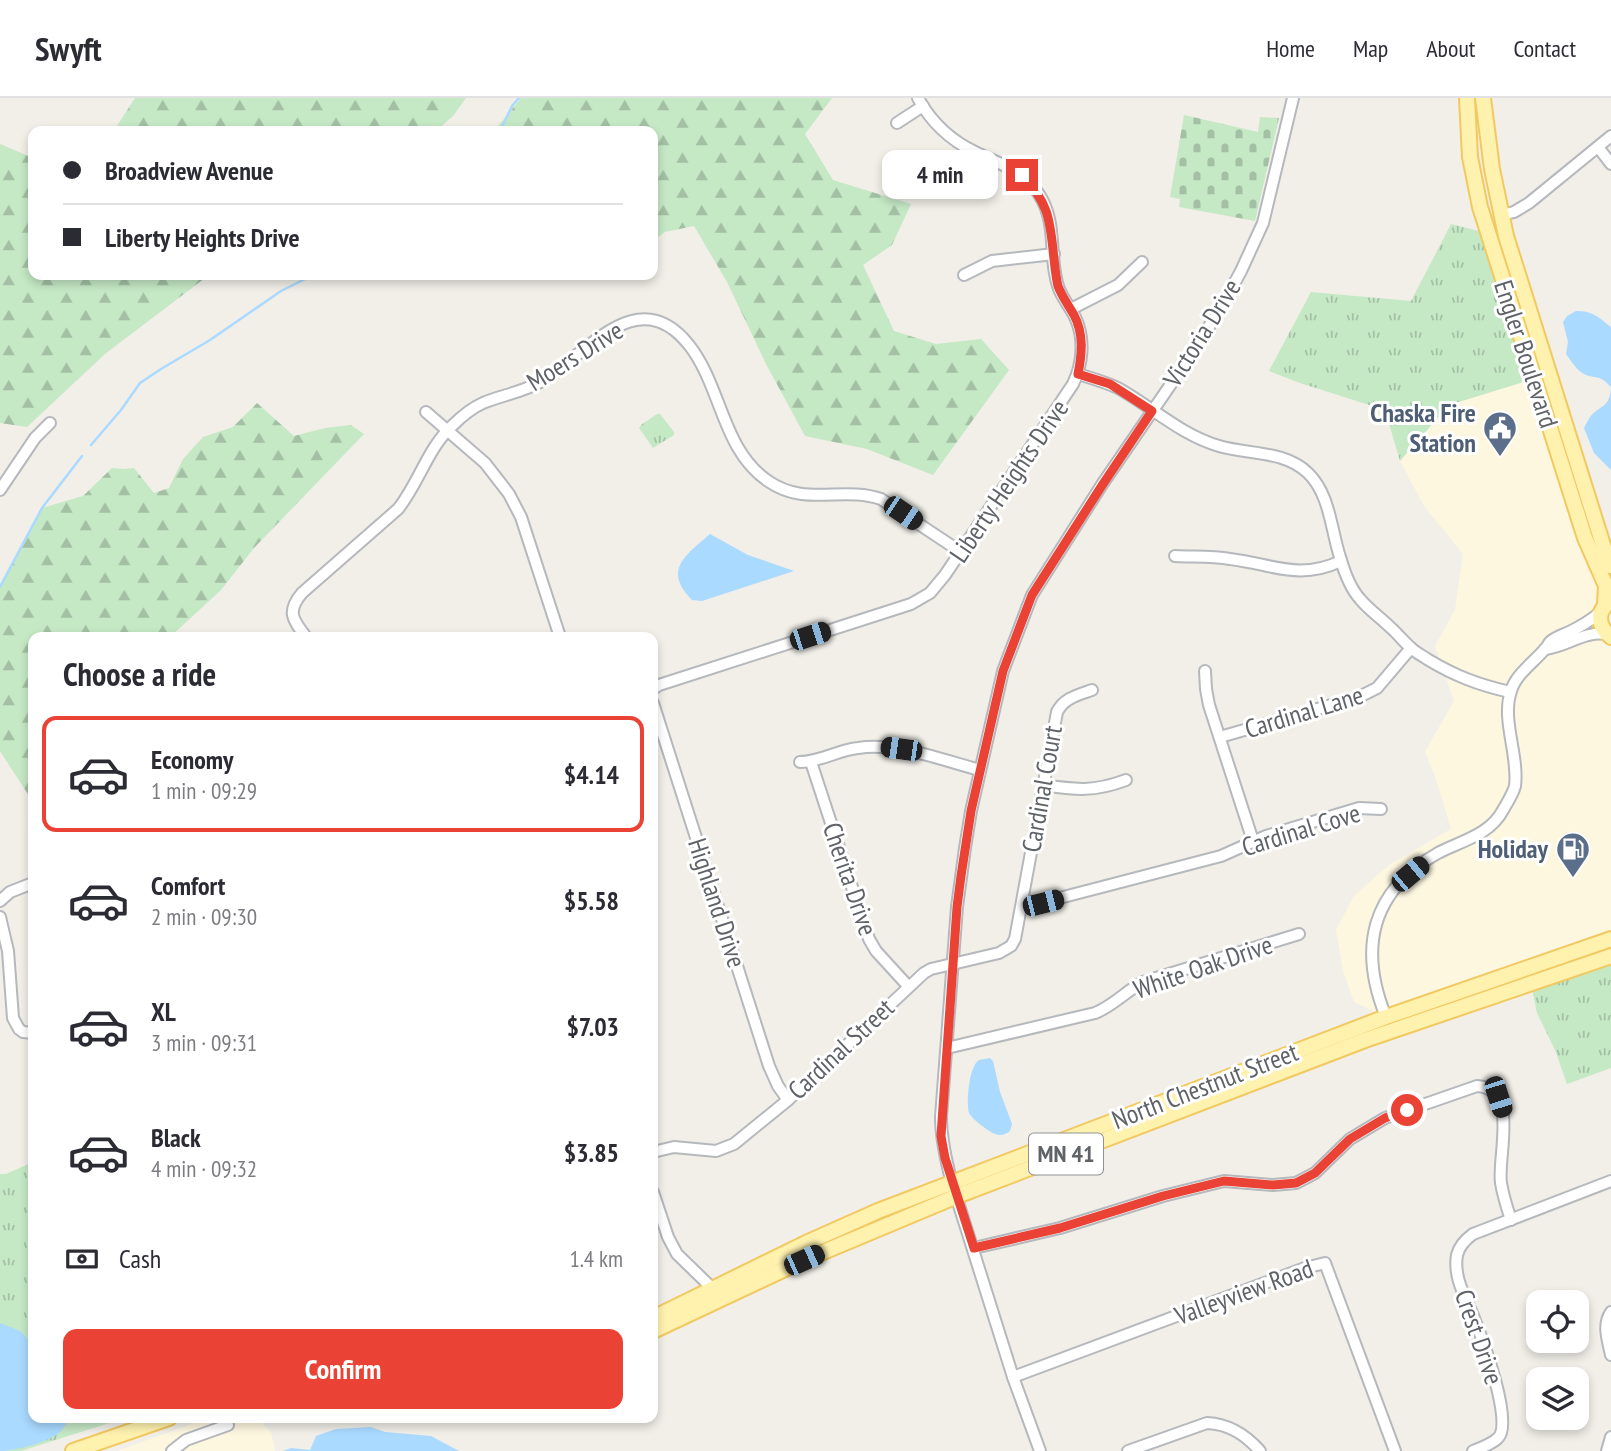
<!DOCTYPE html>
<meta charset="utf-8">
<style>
:root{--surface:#fff;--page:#f2f2f3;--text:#2b2b33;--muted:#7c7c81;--line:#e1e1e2;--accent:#ea4335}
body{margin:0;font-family:"PT Sans Narrow",sans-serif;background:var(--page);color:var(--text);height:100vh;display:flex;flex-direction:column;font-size:26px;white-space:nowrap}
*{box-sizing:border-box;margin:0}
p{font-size:23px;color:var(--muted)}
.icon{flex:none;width:38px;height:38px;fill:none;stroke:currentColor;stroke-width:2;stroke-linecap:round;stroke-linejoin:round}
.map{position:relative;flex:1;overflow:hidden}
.drawer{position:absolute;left:28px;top:534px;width:630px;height:791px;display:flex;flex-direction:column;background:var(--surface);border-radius:14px;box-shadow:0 4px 10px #0003}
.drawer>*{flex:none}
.hud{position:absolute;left:28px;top:28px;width:630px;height:154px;border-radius:14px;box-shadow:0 4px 10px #0003;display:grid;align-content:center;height:154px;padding:0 35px;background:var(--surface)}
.fabs{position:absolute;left:1526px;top:1192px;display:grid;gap:14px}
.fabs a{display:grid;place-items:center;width:63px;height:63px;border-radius:14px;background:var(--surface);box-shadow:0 4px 10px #0003;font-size:35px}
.end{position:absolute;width:32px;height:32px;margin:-16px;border:9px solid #ea4335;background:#fff;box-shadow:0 0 0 4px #fff}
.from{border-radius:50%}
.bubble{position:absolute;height:49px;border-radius:14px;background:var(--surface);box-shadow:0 4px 10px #0003;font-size:23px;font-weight:600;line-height:49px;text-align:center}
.car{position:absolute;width:21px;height:42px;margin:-21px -10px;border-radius:9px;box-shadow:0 0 5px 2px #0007;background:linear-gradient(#222 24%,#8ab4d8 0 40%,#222 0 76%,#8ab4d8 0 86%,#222 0)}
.hud b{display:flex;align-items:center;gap:24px;height:66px;font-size:26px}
.hud b+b{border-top:2px solid var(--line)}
.hud i{width:18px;height:18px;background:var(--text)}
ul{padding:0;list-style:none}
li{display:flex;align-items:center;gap:21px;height:116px;margin:0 14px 10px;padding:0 21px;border:4px solid transparent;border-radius:14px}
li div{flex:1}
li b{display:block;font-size:26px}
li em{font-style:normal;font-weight:600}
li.selected{border-color:var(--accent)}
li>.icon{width:63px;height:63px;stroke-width:1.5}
h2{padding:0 35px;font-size:32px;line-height:84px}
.pay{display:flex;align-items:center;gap:18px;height:77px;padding:0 35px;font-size:26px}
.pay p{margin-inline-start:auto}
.button{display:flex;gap:14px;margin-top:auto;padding:14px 35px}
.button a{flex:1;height:80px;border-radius:14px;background:var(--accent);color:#fff;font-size:28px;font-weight:600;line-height:80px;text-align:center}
header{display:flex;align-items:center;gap:42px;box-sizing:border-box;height:98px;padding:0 35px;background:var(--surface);border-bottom:2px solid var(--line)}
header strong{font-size:33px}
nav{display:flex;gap:38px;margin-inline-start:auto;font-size:24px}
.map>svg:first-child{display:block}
.commercial{fill:#fef7e0}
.forest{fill:url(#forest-firs)}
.cemetery{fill:url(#cemetery-stones)}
.park{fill:url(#park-tufts)}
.water{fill:#aadaff}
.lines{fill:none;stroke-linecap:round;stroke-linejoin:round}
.stream{stroke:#aadaff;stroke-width:2.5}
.minor-casing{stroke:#b5b8bc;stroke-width:14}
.major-casing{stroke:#f2c960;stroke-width:18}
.minor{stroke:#fff;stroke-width:10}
.major{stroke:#fff2af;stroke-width:14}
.route{stroke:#ea4335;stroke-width:9}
.labels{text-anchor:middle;stroke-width:6;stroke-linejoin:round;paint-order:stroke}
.shield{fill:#fff;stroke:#8f9295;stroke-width:2}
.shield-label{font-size:24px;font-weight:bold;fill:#5f6368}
.street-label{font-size:26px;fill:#5f6368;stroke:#fff}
.service-label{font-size:26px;font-weight:bold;fill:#4e5e75;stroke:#fff;text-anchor:end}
</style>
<header>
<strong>Swyft</strong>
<nav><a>Home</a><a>Map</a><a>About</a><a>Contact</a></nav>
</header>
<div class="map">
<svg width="1611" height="1353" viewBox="0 0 1611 1353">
<defs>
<pattern id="forest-firs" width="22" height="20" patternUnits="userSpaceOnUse" patternTransform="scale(1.75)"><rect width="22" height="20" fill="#c5e8c5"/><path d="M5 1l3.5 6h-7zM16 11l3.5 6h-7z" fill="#a3c0a4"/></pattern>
<pattern id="cemetery-stones" width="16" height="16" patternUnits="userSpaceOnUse" patternTransform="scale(1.75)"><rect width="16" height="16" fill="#c5e8c5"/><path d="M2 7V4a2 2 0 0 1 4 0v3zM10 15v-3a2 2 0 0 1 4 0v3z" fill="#a3c0a4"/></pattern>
<pattern id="park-tufts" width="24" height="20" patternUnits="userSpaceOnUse" patternTransform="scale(1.75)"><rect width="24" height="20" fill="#c5e8c5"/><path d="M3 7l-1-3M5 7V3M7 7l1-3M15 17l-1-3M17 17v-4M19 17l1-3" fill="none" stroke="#a3c0a4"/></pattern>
</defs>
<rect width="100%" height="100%" fill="#f1efe8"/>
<!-- commercial -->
<g class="commercial">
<path d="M1530 282 1611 508V840L1386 919 1354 904 1343 873 1336 832 1354 798 1389 767 1451 731 1436 681 1425 654 1454 603 1435 548 1455 512 1463 456 1424 408 1400 363 1449 307Z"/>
<path d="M208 1320H257L271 1334 275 1353H117Z"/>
</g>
<!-- forest -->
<g class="forest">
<path d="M135 0H466L453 18 436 33H110L115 31Z"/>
<path d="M521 0H832L805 36 833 82 911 106 892 147 863 167 894 233 936 246 981 241 1009 272 933 377 867 351 805 338 766 266 727 184 694 128 665 134 653 143V33H494Z"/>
<path d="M0 46 33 60V177H209L105 256 27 329 0 325Z"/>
<path d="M257 305 294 338 325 330 351 327 364 336 254 450 221 492 170 539H33V704L0 653V489L42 410 83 398 112 370 124 371 134 370 154 395 169 390 183 361 203 339 233 329Z"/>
</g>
<!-- cemetery -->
<path class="cemetery" d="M1184 17 1258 34 1260 19 1279 20 1255 123 1179 109 1180 101 1170 99Z"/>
<!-- park -->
<g class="park">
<path d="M1451 126 1483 134 1530 282 1449 307 1400 363 1385 312 1300 285 1269 273 1311 194 1411 203Z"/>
<path d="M657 316H660L674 334V337L653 350 639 330 641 327Z"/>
<path d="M1611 863V970L1567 986 1555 952 1537 915 1532 891Z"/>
<path d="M33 1064V1320H125L21 1353H0V1076H6Z"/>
</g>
<!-- water -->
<g class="water">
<path d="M1576 213C1593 213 1598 219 1611 229V372L1594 355 1584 330C1586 326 1588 322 1590 319 1601 306 1610 310 1611 289 1600 277 1599 281 1586 277 1578 274 1571 263 1566 256L1568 244 1563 224 1567 218Z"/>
<path d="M710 436 748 457 794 473 702 503 692 502C662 472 686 457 710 436Z"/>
<path d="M990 960 993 963 1000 994 1012 1026 1010 1033C1007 1035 1004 1037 1000 1037 993 1038 972 1021 969 1015 966 1004 969 968 979 962 982 961 987 961 990 960Z"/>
<path d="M0 1225 20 1233 33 1246V1320H70C67 1324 64 1330 60 1334 49 1344 15 1353 0 1353Z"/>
<path d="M371 1329 385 1334 431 1338 459 1353H283L291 1350 310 1352 316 1338 336 1331Z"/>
</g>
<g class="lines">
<!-- stream -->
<g class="stream">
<path d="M500 33 512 8 519 0"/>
<path d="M91 347 121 312 140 285 161 271 210 242 281 193 313 177"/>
<path d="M0 489 42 410 82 358"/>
</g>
<!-- minor casing -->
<g class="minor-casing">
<g id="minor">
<path d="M897 25 923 8"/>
<path d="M1598 49 1611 66"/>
<path d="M1501 117 1514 114 1529 105 1611 38"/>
<path d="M964 177 992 163 1054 156"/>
<path d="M1071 211 1118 187 1142 164"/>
<path d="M1078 276C1091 280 1105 284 1118 290 1152 309 1181 337 1219 348 1249 357 1284 352 1308 375 1330 396 1331 432 1340 459 1344 473 1350 490 1360 501 1369 512 1381 520 1391 530 1398 536 1403 543 1410 549 1415 554 1421 557 1427 561 1455 578 1479 587 1510 594"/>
<path d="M426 314 485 365 509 396 521 419 560 539"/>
<path d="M0 392 35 340 50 325"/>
<path d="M1175 458C1194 459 1212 458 1230 461 1273 466 1298 483 1341 463"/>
<path d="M306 539C293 522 286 514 302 495L398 411C419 385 428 349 453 327 462 318 472 310 483 305 502 297 524 294 542 283 588 255 638 183 689 247 722 289 722 352 768 383 805 409 842 388 881 401L961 454"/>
<path d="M1545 551C1568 548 1583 533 1607 536"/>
<path d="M1205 573 1206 591 1209 607 1253 743"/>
<path d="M653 591 659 587 911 506 930 495 945 477 1073 286C1083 265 1085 240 1075 219 1070 209 1063 201 1059 191 1048 162 1058 127 1040 98 1023 71 1001 67 975 54 950 42 931 24 918 0"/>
<path d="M653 605 769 968 778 988 788 1002"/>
<path d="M1220 639 1359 599 1377 590 1411 550"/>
<path d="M800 664C820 664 838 652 858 650 897 644 942 662 980 672"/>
<path d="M811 664 869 841 876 853 908 888"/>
<path d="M1043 687C1076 692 1094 694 1126 682"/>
<path d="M0 803 10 794 33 785"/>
<path d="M1021 810 1221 758 1266 738 1359 710 1381 711"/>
<path d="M0 819 8 853 13 920 19 931 23 934 33 935"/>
<path d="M1386 919C1358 850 1371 793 1438 755 1461 743 1490 737 1503 712 1507 705 1513 696 1515 688 1519 657 1501 622 1511 593 1516 576 1533 565 1544 552 1547 550 1548 546 1550 544 1555 539 1563 537 1569 534 1580 529 1591 522 1601 514"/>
<path d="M947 950 1095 915C1113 908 1126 893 1143 884L1299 836"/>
<path d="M653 1054 674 1049 716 1053 734 1046 788 1002 924 875 931 871 999 855 1011 848 1015 841 1057 614C1064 600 1078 597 1092 592"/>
<path d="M653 1094 668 1139 677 1156 713 1191"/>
<path d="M974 1150 1060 1130 1163 1098 1224 1083 1273 1087 1296 1085 1315 1075 1350 1041 1385 1020 1477 988C1520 990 1497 1059 1501 1085 1503 1097 1507 1110 1511 1122"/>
<path d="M1611 1214C1602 1227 1608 1242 1611 1257"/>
<path d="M1013 1279 1305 1170 1325 1165 1395 1353"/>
<path d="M172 1353 186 1342 228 1327"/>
<path d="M1040 1353 1013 1279 952 1085C946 1063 941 1042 941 1019L957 809 965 750 971 713 1003 573 1032 497 1103 385 1193 254 1222 208 1241 173 1263 125 1293 0"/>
<path d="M1128 1353 1207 1325C1229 1326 1245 1336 1260 1353"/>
<path d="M1473 1353C1481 1350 1492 1346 1498 1340 1514 1325 1482 1240 1474 1220 1466 1200 1453 1180 1457 1157 1459 1149 1466 1141 1473 1136L1611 1083"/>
<path d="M1607 1353 1611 1339"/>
</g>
</g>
<!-- major casing -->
<g class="major-casing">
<g id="major">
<path d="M1467 0 1470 59 1480 109 1585 440 1606 488 1605 507"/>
<path d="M1483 0 1492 71 1506 138 1603 447 1611 468"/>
<path d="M1611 503C1596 513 1597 528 1611 539"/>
<path d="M653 1220 806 1145 878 1113 1386 919 1611 841"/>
<path d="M653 1233 804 1162 957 1098 1365 942 1611 858"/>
<path d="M73 1353 169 1320"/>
</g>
</g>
<!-- minor -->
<use href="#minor" class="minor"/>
<!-- major -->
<use href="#major" class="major"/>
</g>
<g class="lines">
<!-- route -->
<path class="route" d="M1022 77C1050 106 1050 124 1054 161 1055 170 1056 180 1058 188 1062 199 1069 208 1074 217 1084 236 1082 256 1078 276L1110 286 1152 313 1103 386 1032 497 1003 573 971 713 961 778 957 809 941 1038 945 1060 974 1150 1060 1130 1163 1098 1224 1083 1273 1087 1296 1085 1315 1075 1350 1041 1385 1020 1407 1012"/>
</g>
<!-- icons -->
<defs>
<g id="civic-pin" transform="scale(1.75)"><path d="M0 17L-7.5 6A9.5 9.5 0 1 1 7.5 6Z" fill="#5c6f8a" stroke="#fff"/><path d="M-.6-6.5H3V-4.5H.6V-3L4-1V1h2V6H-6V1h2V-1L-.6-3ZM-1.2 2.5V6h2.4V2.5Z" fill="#fff"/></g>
<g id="fuel-pin" transform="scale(1.75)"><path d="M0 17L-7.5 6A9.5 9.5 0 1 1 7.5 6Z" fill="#5c6f8a" stroke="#fff"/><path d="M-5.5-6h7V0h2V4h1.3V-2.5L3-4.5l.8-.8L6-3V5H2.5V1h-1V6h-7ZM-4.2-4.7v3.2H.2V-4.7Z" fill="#fff"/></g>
</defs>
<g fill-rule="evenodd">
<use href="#civic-pin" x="1500" y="330"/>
<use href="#fuel-pin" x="1573" y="751"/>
</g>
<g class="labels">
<!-- shield labels -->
<rect class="shield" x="1029" y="1035.5" width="74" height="41" rx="5"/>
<g class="shield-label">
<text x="1066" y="1064">MN 41</text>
</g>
<!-- street labels -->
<g class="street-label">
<text transform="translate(1202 235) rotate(-58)" y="9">Victoria Drive</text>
<text transform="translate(1526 256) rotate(72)" y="9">Engler Boulevard</text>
<text transform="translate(575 258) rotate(-32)" y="9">Moers Drive</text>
<text transform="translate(1009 383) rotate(-56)" y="9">Liberty Heights Drive</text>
<text transform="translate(1304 614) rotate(-17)" y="9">Cardinal Lane</text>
<text transform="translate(1042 691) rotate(-80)" y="9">Cardinal Court</text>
<text transform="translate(1301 732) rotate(-17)" y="9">Cardinal Cove</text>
<text transform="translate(850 781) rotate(71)" y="9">Cherita Drive</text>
<text transform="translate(717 805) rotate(72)" y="9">Highland Drive</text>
<text transform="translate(1203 869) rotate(-19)" y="9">White Oak Drive</text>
<text transform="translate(841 951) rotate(-43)" y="9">Cardinal Street</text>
<text transform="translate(1205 988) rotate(-21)" y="9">North Chestnut Street</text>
<text transform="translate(1244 1194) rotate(-20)" y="9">Valleyview Road</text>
<text transform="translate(1479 1239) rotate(71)" y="9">Crest Drive</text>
</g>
<!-- service labels -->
<g class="service-label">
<text x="1476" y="324">Chaska Fire<tspan x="1476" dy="30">Station</tspan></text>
<text x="1548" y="760">Holiday</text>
</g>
</g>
</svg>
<div class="fabs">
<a><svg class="icon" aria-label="locate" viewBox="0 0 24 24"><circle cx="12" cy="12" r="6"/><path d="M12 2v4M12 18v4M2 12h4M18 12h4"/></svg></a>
<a><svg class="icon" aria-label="layers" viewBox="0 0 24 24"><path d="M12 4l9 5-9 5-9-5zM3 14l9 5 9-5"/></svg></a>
</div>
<i class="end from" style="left:1407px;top:1012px"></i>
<i class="end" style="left:1022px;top:77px"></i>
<div class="bubble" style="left:882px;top:52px;width:116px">4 min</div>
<i class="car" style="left:903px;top:415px;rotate:124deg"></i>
<i class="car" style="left:810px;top:538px;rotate:72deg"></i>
<i class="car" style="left:901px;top:651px;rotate:278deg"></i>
<i class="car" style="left:1410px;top:776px;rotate:50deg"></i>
<i class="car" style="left:1043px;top:805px;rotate:76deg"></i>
<i class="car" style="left:1498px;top:999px;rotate:162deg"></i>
<i class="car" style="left:804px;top:1162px;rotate:66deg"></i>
<div class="hud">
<b><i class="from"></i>Broadview Avenue</b>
<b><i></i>Liberty Heights Drive</b>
</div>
<section class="drawer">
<h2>Choose a ride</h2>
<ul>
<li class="selected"><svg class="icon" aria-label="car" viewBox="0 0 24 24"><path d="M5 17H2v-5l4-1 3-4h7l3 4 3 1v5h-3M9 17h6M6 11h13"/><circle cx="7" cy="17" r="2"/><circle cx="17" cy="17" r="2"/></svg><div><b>Economy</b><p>1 min · 09:29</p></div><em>$4.14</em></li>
<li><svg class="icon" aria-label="car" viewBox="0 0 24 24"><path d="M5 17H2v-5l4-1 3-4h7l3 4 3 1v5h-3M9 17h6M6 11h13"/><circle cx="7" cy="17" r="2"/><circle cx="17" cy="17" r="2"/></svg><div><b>Comfort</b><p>2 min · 09:30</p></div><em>$5.58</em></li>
<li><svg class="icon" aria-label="car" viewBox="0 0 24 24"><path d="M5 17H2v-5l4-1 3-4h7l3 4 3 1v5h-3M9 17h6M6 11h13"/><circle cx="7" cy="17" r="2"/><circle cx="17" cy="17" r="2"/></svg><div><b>XL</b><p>3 min · 09:31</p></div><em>$7.03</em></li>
<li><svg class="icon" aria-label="car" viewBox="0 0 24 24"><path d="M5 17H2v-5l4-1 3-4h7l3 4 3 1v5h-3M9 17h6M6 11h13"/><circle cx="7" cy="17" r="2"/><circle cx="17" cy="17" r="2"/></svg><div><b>Black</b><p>4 min · 09:32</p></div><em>$3.85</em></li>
</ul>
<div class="pay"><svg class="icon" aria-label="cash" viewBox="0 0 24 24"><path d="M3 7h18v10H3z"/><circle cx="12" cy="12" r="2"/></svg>Cash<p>1.4 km</p></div>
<div class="button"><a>Confirm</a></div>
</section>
</div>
